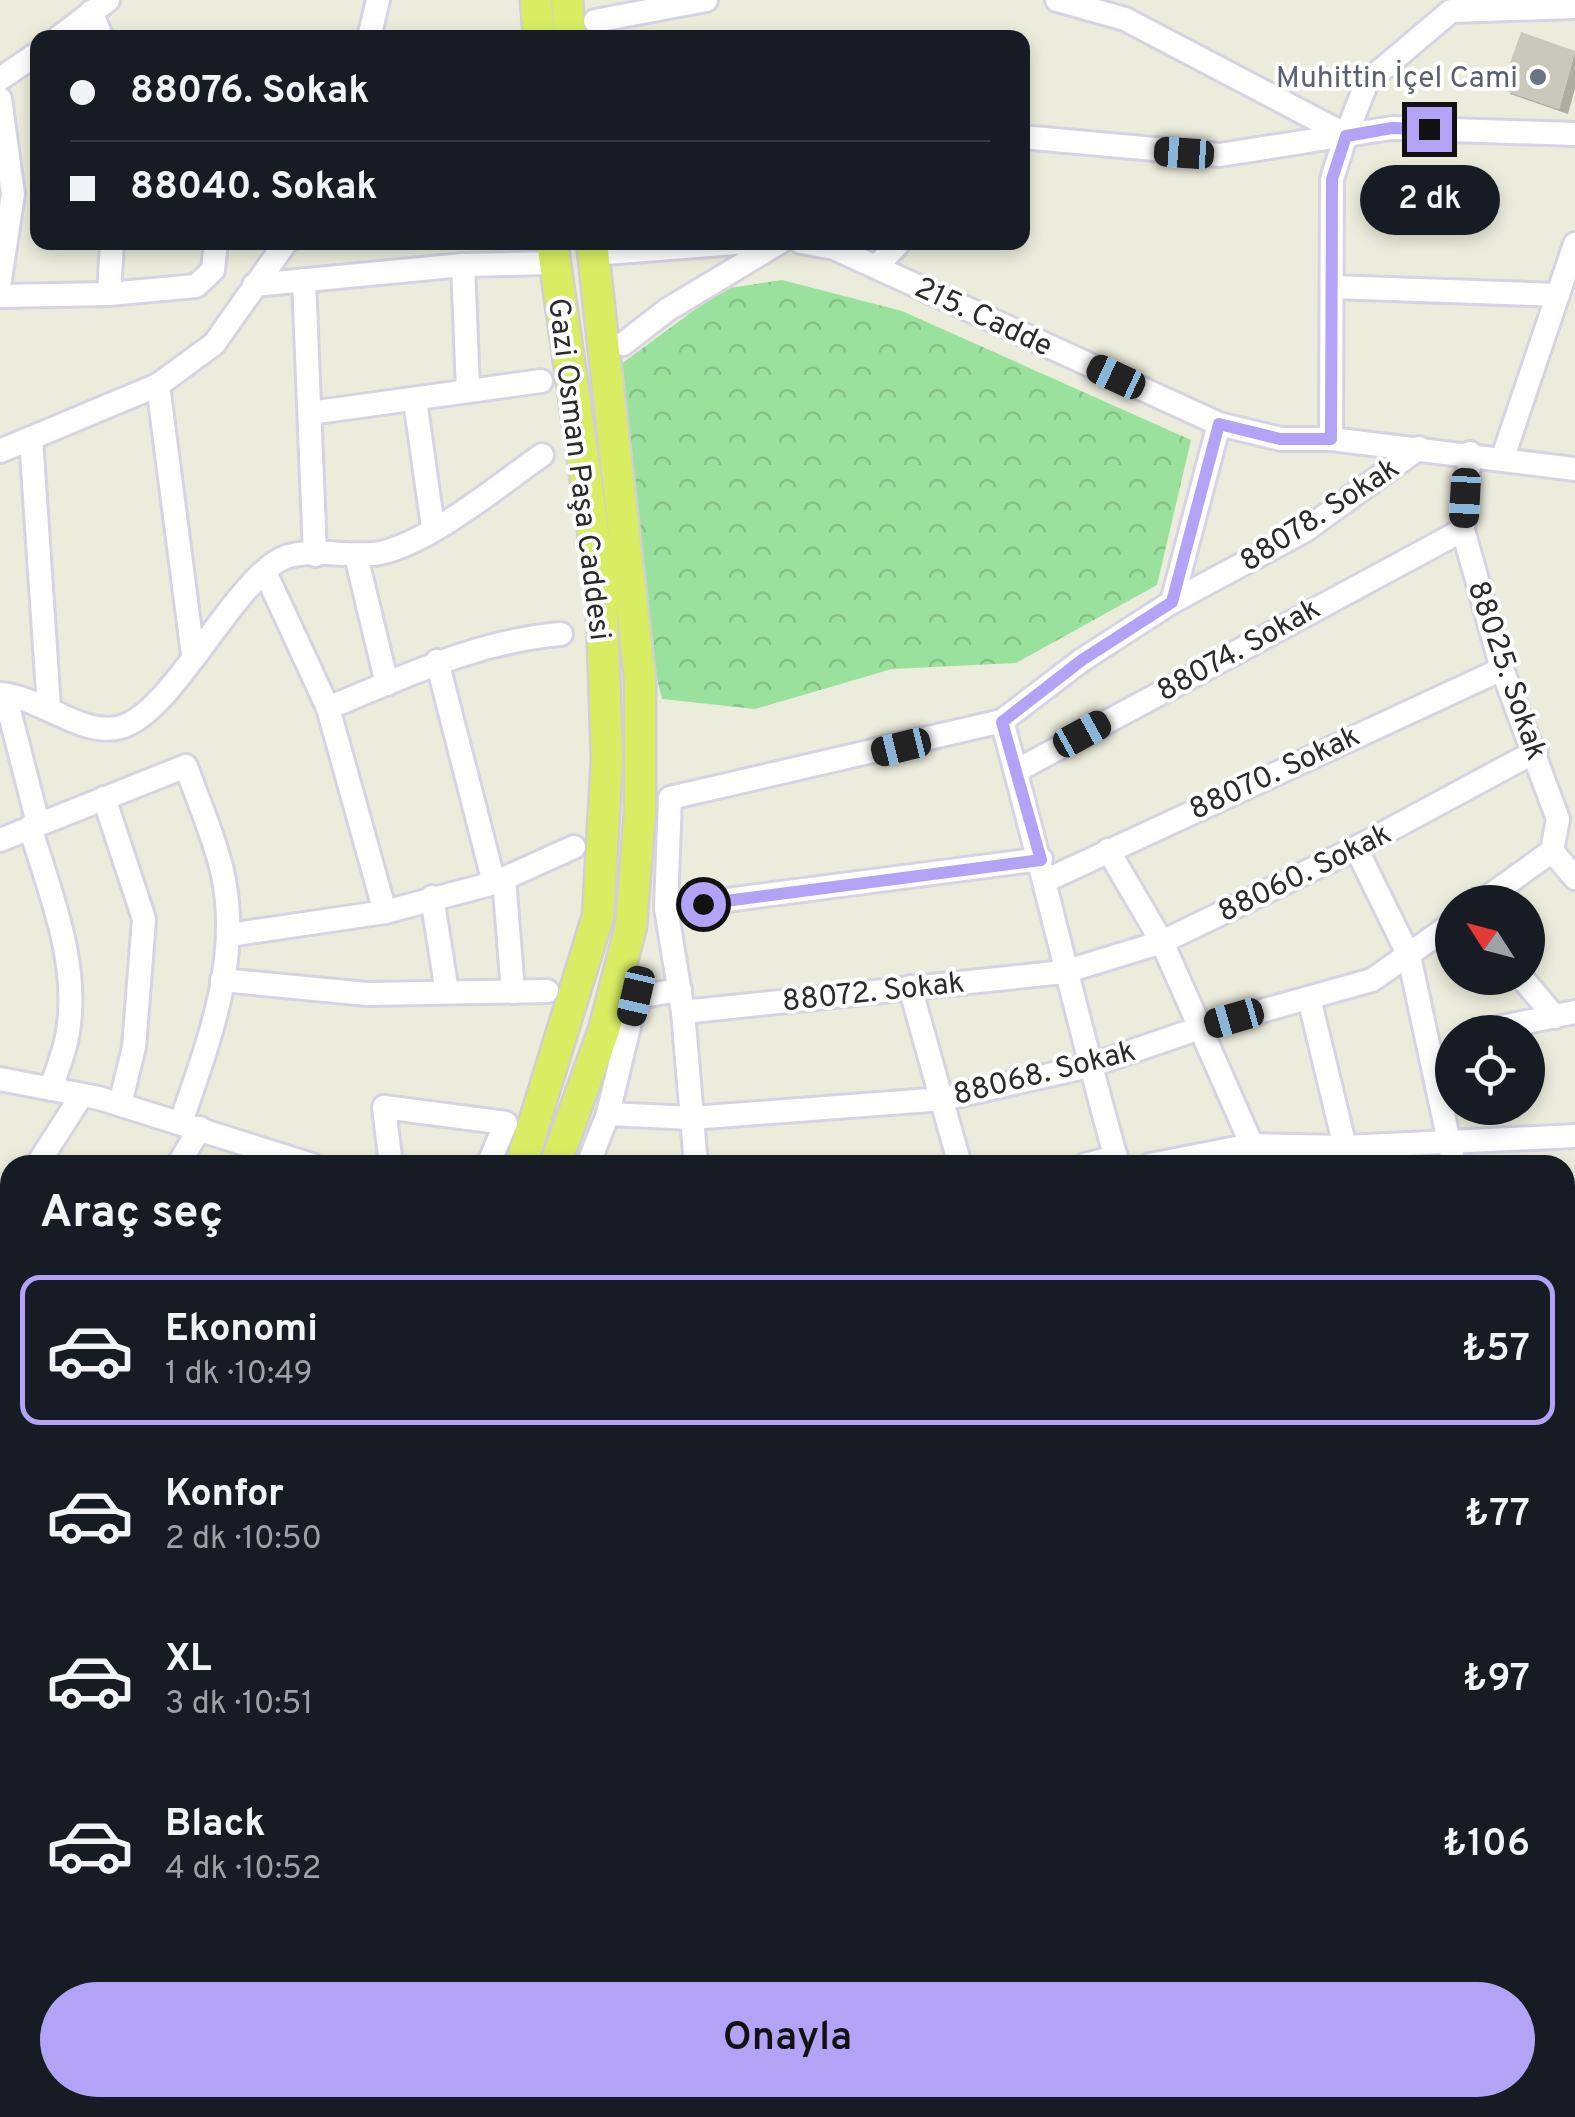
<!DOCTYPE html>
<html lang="tr">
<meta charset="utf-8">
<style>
:root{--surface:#171b24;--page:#20242c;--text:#f1f3f6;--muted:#9ea1a6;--line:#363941;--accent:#b2a3f6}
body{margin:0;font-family:Overpass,sans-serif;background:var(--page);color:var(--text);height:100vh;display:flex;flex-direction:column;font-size:38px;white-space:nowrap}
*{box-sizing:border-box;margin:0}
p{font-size:32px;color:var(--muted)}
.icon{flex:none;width:55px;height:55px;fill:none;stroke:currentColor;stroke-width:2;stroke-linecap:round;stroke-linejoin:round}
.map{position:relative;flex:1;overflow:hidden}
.drawer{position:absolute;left:0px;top:1155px;width:1575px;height:962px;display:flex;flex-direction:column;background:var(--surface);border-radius:30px 30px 0 0;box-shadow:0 5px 15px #0003}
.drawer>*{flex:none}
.guide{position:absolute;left:30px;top:30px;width:1000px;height:220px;border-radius:20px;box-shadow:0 5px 15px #0003;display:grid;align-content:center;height:220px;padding:0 40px;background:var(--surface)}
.needle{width:65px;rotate:306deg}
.buttons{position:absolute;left:1435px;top:885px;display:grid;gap:20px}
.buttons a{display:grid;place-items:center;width:110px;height:110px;border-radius:50%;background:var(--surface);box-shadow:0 5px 15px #0003;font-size:50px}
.end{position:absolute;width:45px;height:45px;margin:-22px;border:12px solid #b2a3f6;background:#111;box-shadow:0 0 0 5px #111}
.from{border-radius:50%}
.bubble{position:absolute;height:70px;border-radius:35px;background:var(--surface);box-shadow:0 5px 15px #0003;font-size:32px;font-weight:600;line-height:70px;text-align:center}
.car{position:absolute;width:30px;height:60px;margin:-30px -15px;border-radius:12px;box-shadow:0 0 8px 2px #0007;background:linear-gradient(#222 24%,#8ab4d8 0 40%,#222 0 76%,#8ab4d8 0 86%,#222 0)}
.guide b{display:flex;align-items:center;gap:35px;height:95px;font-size:38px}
.guide b+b{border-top:2px solid var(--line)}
.guide i{width:25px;height:25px;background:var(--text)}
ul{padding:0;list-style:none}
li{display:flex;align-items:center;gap:30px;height:150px;margin:0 20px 15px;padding:0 20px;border:5px solid transparent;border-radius:20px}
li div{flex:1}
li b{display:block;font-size:38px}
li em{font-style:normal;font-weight:600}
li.on{border-color:var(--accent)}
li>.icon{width:90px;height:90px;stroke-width:1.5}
h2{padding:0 40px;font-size:45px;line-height:120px}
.action{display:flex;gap:20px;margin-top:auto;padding:20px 40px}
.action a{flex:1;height:115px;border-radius:60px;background:var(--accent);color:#111;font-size:40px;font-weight:600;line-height:115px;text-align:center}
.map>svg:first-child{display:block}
.forest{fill:url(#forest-crowns)}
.building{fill:#c8c8bd;filter:url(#shadow)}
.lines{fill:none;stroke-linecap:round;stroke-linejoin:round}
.minor-casing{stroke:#d6d3e3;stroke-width:28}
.major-casing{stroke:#d0d0d0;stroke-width:35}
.minor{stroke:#fff;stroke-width:22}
.major{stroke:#d8ed62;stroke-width:30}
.route{stroke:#b2a3f6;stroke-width:12}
.worship-dot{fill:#6b7280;stroke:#fff;stroke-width:4}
.labels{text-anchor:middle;stroke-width:8;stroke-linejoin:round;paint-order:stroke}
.worship-label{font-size:30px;fill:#5b616d;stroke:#fff;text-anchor:end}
.street-label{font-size:30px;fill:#2b2b2b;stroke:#fff}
</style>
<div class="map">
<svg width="1575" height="2117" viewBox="0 0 1575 2117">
<defs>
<pattern id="forest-crowns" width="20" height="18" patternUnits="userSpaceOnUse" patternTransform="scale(2.5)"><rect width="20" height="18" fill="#9be19e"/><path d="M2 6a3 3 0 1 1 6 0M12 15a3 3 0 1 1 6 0" fill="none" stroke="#86c188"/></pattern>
<filter id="shadow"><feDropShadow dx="9" dy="5" stdDeviation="0" flood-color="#0004"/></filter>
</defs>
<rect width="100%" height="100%" fill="#ececdd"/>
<!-- forest -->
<path class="forest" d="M782 280 902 311 1191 440 1157 585 1016 663 892 669 755 709 662 699C634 589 624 478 621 364L723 289Z"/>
<!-- building -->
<path class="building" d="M1521 32 1575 51 1559 109 1501 89Z"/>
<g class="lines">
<!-- minor casing -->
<g class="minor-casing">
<g id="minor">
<path d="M1057 0 1125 19 1346 135"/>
<path d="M91 12 102 38"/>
<path d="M595 21 706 0"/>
<path d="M58 38 108 0"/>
<path d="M369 38 378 0"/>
<path d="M0 79 38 53"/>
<path d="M0 99 13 194 0 280"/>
<path d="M1346 135 1392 128 1575 134"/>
<path d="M1022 137 1220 155 1346 135 1367 82 1451 11 1575 7"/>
<path d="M801 242 834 248 1219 424 1281 439H1331L1575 469"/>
<path d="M593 254 748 242"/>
<path d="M463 265 468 390"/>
<path d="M876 267 900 242"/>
<path d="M304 280 315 555"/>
<path d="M254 285 463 265 554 263"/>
<path d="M1332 287 1558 295"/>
<path d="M109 294 112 242"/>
<path d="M0 296 109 294 196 286 213 270 216 242"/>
<path d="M623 344 667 310 780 242"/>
<path d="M158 385 193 655"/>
<path d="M415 400 433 528"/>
<path d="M310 413 541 381"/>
<path d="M31 438 49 707"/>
<path d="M1331 439 1332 179 1346 135"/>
<path d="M0 451 158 385 214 344 286 242"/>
<path d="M1470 453 1463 530 1502 669 1558 819 1552 851 1575 878"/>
<path d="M1503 457 1575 244"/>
<path d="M356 556 387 684"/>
<path d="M265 572 328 708 385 912"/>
<path d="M1172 602 1219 424"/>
<path d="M437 661 494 883"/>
<path d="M0 694C42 697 82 738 121 727 171 713 226 595 276 562 302 544 349 559 380 553 431 542 499 485 542 455"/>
<path d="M5 695 38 823"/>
<path d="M328 708C404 677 477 641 561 634"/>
<path d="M1002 721C1043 869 1076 1018 1118 1165"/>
<path d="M1016 771 1463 530"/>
<path d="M104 798 144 919 134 1047 120 1104"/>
<path d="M30 827C50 893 81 966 67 1037 64 1054 56 1072 51 1089"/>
<path d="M0 840 186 766C198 801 215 838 223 875 241 959 208 1044 181 1122"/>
<path d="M1356 848 1409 956 1454 1165"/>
<path d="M1108 850 1162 942 1252 1145"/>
<path d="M504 878 513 992"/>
<path d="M1047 880 1502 669"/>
<path d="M432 897 447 992"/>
<path d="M1481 902 1552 851"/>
<path d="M666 908 1041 859"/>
<path d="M229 935 385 912 494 883 574 847"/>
<path d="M1522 978 1555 1017"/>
<path d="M222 980 367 994 547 991"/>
<path d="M910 987 960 1165"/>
<path d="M1309 998 1345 1147"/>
<path d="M683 1012 1064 972 1162 942 1356 848 1536 751"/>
<path d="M1478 1032 1575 1012"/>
<path d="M0 1079 99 1098 312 1165"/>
<path d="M608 1114 692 1118 943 1099 1089 1066 1197 1029 1372 980 1452 924"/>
<path d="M37 1165 82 1095"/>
<path d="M178 1165 200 1128"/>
<path d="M391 1165 384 1107 506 1123 488 1165"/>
<path d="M588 1165 608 1114 636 997 680 990"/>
<path d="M696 1165 683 1012 666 908 670 798 1002 721 1082 660 1172 602 1304 531 1419 448"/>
<path d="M1085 1165 1116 1157"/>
<path d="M1150 1165 1252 1145 1345 1147 1575 1136"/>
<path d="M0 1222 10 1206"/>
<path d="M1565 1284H1575"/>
<path d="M0 1299 10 1301"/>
<path d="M1565 1399 1575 1397"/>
<path d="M1565 1461 1575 1455"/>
<path d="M0 1475 10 1459"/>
<path d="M1565 1523 1575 1518"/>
<path d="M1565 1581 1575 1601"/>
<path d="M0 1678 10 1684"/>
<path d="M1565 1682 1575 1677"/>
<path d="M1565 1775 1575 1795"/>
<path d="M0 1873 10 1870"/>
<path d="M1565 1917 1575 1914"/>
<path d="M0 2087 9 2117"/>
<path d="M196 2108 199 2117"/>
<path d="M311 2108 314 2117"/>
<path d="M820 2108 823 2117"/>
<path d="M226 2117 260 2108"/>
<path d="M693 2117 740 2108"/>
<path d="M984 2117 986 2108"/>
<path d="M1103 2117 1104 2108"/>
<path d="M1227 2117 1229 2108"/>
<path d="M1355 2117 1357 2108"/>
<path d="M1478 2117 1479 2108"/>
</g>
</g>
<!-- major casing -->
<g class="major-casing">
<g id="major">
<path d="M536 0 539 38"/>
<path d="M567 0 570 38"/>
<path d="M521 1165 598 916 607 759 601 586 552 242"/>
<path d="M555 1165 604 1030 631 926 640 811V680L592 242"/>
<path d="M659 2108 660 2117"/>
<path d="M615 2117 616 2108"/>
</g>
</g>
<!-- minor -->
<use href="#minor" class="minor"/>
<!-- major -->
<use href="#major" class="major"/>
</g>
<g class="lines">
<!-- route -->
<path class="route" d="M703 904 1041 860 1002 722 1082 660 1172 602 1219 424 1280 439H1331L1332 179 1346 136 1392 128 1429 129"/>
</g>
<!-- markers -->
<circle class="worship-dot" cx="1538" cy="77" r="10"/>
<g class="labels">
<!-- worship labels -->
<g class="worship-label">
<text x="1518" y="87">Muhittin İçel Cami</text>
</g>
<!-- street labels -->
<g class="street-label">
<text transform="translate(984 316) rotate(25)" y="10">215. Cadde</text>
<text transform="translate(580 469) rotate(83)" y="10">Gazi Osman Paşa Caddesi</text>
<text transform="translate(1319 514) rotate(-33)" y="10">88078. Sokak</text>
<text transform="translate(1238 649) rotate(-29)" y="10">88074. Sokak</text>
<text transform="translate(1508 670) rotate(71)" y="10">88025. Sokak</text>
<text transform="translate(1274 772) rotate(-25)" y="10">88070. Sokak</text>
<text transform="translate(1304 872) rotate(-26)" y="10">88060. Sokak</text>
<text transform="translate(873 991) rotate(-6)" y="10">88072. Sokak</text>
<text transform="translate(1044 1072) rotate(-14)" y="10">88068. Sokak</text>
</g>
</g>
</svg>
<div class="buttons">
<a><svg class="needle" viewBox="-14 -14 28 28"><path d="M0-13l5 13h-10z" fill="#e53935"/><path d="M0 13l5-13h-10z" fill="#9ea1a6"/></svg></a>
<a><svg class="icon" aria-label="locate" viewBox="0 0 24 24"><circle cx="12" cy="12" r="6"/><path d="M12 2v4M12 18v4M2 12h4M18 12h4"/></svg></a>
</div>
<i class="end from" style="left:703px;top:904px"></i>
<i class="end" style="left:1429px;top:129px"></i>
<div class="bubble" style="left:1360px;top:165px;width:140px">2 dk</div>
<i class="car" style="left:1184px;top:153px;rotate:274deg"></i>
<i class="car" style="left:1116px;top:377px;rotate:295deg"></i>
<i class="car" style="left:1465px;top:498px;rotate:183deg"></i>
<i class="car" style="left:1082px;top:734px;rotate:61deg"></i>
<i class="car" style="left:901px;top:747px;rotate:256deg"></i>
<i class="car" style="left:636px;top:996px;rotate:193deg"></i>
<i class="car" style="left:1234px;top:1018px;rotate:254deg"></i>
<div class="guide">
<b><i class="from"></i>88076. Sokak</b>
<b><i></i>88040. Sokak</b>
</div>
<section class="drawer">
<h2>Araç seç</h2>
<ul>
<li class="on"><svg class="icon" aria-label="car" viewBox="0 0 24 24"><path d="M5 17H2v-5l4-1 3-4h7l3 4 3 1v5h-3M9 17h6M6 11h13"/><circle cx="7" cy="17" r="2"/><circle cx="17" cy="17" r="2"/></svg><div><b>Ekonomi</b><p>1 dk · 10:49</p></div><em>₺57</em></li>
<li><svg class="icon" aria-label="car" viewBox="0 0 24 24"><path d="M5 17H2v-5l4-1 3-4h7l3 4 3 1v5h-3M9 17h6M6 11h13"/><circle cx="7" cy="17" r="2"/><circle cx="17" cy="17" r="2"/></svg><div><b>Konfor</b><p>2 dk · 10:50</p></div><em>₺77</em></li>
<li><svg class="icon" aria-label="car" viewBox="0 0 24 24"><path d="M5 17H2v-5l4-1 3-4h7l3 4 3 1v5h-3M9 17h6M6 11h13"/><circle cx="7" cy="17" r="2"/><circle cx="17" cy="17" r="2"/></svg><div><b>XL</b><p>3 dk · 10:51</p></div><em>₺97</em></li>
<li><svg class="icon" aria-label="car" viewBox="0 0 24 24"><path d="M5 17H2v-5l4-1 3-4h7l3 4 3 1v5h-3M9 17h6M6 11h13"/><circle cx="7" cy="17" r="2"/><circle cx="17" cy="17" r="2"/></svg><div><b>Black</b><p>4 dk · 10:52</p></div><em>₺106</em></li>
</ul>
<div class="action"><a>Onayla</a></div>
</section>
</div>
